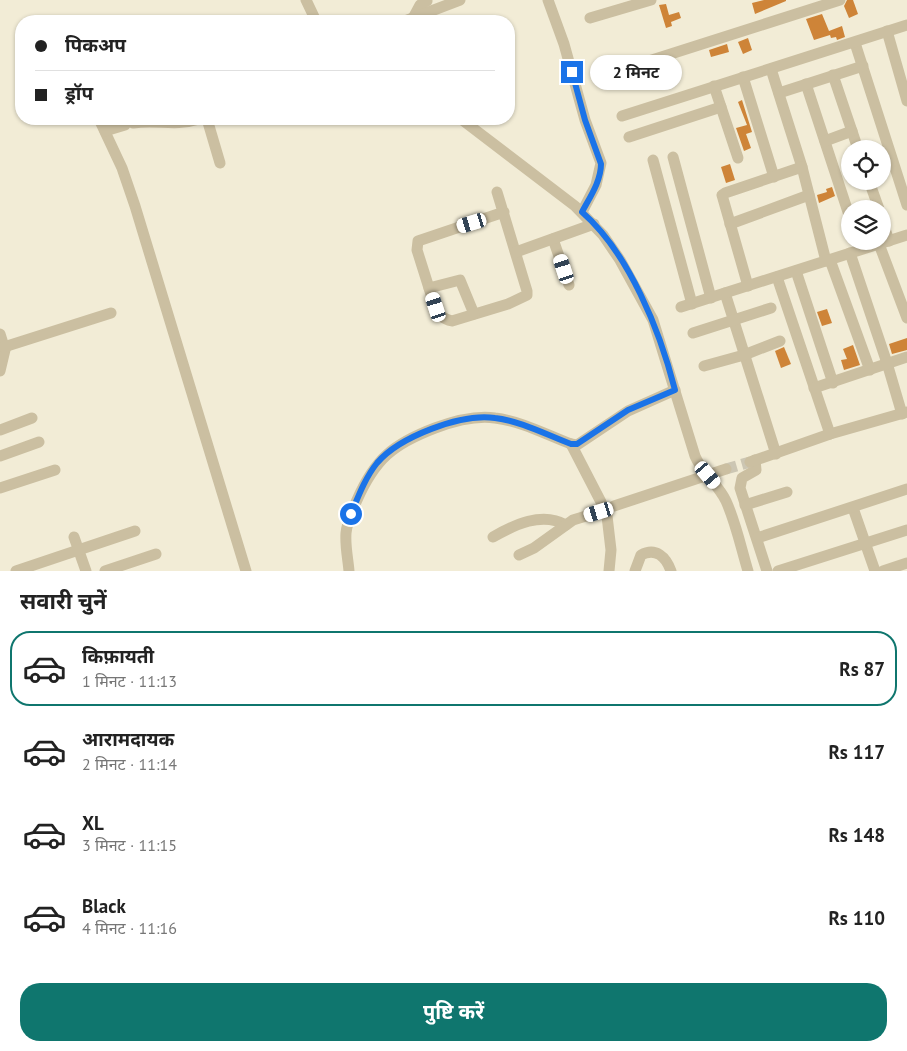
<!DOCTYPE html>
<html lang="hi">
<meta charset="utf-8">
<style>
:root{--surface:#fff;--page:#f2f2f2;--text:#222;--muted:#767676;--line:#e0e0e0;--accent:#0f766e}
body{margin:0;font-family:"PT Sans","Noto Sans Devanagari",sans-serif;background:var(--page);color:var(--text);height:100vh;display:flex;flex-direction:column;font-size:19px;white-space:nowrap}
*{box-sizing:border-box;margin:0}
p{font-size:16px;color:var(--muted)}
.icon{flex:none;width:28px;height:28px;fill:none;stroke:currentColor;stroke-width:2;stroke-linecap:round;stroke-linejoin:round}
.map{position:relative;height:571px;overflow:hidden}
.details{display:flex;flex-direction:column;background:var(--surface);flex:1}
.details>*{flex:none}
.banner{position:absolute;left:15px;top:15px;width:500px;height:110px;border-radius:20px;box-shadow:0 1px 4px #0004;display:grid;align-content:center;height:110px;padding:0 20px;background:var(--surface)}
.buttons{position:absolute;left:841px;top:140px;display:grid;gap:10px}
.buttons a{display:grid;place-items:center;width:50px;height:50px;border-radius:50%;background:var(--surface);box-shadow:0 1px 4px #0004;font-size:25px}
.end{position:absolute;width:22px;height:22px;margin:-11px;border:6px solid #1a73e8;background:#fff;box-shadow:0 0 0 2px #fff}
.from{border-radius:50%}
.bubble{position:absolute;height:35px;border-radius:18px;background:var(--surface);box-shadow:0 1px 4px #0004;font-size:16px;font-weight:700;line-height:35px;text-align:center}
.car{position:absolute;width:15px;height:30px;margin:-15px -8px;border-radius:6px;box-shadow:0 0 4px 1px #0007;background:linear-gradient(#fff 24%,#345 0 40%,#fff 0 76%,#345 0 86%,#fff 0)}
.banner b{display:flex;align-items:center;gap:18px;height:48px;font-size:19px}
.banner b+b{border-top:1px solid var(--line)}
.banner i{width:12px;height:12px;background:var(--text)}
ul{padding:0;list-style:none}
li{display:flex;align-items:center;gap:15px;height:75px;margin:0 10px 8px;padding:0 10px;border:2px solid transparent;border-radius:20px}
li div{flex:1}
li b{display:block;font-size:19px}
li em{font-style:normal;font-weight:700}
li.current{border-color:var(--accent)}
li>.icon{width:45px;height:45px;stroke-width:1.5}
h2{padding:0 20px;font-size:22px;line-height:60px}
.button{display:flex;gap:10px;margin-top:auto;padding:10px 20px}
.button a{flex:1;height:58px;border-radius:20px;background:var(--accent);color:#fff;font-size:20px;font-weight:700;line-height:58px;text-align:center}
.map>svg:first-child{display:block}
.building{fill:#ce8438}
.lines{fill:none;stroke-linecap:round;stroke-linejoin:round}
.minor-tunnel{stroke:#ccc6b3;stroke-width:11;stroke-dasharray:11 5.5;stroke-linecap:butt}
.minor{stroke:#cbbfa1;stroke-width:11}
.route{stroke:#1a73e8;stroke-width:6}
</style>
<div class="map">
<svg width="907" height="571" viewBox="0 0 907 571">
<rect width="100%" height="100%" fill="#f2ecd6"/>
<!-- building -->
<g class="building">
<path d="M764 0H786V1L755 14 752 3Z"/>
<path d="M847 0H853L858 14 849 18 844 6Z"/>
<path d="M666 4 669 15 679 12 681 18 671 22 672 26 666 28 659 5Z"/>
<path d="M822 14 829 31 842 26 845 37 837 40 836 37 831 38 830 35 814 40 806 19Z"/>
<path d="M748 38 752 50 743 54 738 42Z"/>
<path d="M727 44 729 52 711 57 709 50Z"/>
<path d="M742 100 752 132 746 134 751 148 744 151 736 128 747 125 738 102Z"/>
<path d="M730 164 735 180 726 183 721 167Z"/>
<path d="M832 187 835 196 819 203 817 195 827 192 826 189Z"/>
<path d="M827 309 832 323 822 326 817 312Z"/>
<path d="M907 338V350L892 354 889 344Z"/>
<path d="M853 345 860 365 844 370 841 360 847 359 843 349Z"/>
<path d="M784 347 791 364 781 368 775 351Z"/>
</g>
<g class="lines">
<!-- minor-tunnel -->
<path class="minor-tunnel" d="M726 469 750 462"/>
<!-- minor -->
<g class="minor">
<path d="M306 0 316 21"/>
<path d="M548 0 564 44 585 120 601 163 596 185 582 212"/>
<path d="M413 18 420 5 427 1"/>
<path d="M590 18 651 0"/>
<path d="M405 21 460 0"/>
<path d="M887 31 907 101"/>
<path d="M855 43 907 205"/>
<path d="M771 69 802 167 826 261"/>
<path d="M608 74 840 0"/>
<path d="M833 75 858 149"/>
<path d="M743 77 774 177"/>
<path d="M806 84 850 218"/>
<path d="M714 86 738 158"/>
<path d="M779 93 863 66"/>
<path d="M622 116 907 25"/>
<path d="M99 119 122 168 135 206 246 571"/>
<path d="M207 119 220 163"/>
<path d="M461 119 575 206 603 235 620 260 653 320 695 456C702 473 718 484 726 501 736 523 741 548 748 571"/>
<path d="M133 123C158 119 173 127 199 119"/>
<path d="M105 131 125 125"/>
<path d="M629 137 721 107"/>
<path d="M825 141 852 131"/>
<path d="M673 157 711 298"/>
<path d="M653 160 692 304"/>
<path d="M869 181 879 209"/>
<path d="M497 192 527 291V295L508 304 452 321C443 319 439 315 435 307L417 250 418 241 504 212"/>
<path d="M882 220 889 241"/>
<path d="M730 224 809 195"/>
<path d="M553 239 569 285"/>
<path d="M879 244 907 318"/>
<path d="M516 252 594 224"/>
<path d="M850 253 887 363 902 414"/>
<path d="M830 260 870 370"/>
<path d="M796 271 833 383"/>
<path d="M777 277 830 434"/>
<path d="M748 286 722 195 725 193 802 167"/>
<path d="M429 288 460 280 474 314"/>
<path d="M725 293 776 454"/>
<path d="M681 307 907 235"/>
<path d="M693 333 771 308"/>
<path d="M0 334 5 350 0 371"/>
<path d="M4 347 111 313"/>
<path d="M704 366 744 355 780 341"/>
<path d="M814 388 907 357"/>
<path d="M0 430 32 418"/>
<path d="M571 444 601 502"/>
<path d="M0 456 39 442"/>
<path d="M755 460 756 470 742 478 740 488 767 571"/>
<path d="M750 462 830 434 907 412"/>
<path d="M0 488 55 470"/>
<path d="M745 505 787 492"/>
<path d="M614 506 726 469"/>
<path d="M853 508 875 571"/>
<path d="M607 516 611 550 609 571"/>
<path d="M74 537 86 571"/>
<path d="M493 537C514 525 542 511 566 525"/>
<path d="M757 538 907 489"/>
<path d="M519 555 534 548 573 520 599 512"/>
<path d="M16 571 135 531"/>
<path d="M105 571 156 554"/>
<path d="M349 571C348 559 345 546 346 533 347 522 352 511 357 500 375 459 393 444 435 428 454 421 475 415 495 418 521 421 547 435 571 444L577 445 628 411 675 390"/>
<path d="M635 571 641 555C656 547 666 557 671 571"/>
<path d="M778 571 907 530"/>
<path d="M883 571 907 563"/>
</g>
</g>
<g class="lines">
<!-- route -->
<path class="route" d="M351 514C358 497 365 478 377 463 399 437 461 413 495 418 521 421 547 435 571 444H577L628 410 675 390C660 331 629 253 582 212 590 197 601 181 601 164L585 120 572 72"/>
</g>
</svg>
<div class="buttons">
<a><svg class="icon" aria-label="locate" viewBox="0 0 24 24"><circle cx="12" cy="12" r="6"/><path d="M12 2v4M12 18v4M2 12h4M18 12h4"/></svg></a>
<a><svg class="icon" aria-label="layers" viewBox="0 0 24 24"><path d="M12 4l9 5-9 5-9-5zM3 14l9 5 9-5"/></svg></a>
</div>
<i class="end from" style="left:351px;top:514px"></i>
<i class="end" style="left:572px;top:72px"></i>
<div class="bubble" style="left:590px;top:55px;width:92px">2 मिनट</div>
<i class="car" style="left:472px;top:223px;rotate:253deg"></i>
<i class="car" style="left:564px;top:269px;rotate:342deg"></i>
<i class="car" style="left:436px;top:307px;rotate:342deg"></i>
<i class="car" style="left:708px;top:475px;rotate:140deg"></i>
<i class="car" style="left:599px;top:512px;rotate:253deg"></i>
<div class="banner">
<b><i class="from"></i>पिकअप</b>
<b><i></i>ड्रॉप</b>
</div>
</div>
<section class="details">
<h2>सवारी चुनें</h2>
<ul>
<li class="current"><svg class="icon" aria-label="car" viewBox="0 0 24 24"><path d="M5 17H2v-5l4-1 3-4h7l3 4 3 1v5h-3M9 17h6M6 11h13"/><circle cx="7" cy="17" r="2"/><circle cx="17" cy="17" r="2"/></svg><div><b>किफ़ायती</b><p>1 मिनट · 11:13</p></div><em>Rs 87</em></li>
<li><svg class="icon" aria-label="car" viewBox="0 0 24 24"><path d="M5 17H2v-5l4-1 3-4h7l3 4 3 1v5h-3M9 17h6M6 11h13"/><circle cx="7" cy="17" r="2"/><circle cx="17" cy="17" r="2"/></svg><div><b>आरामदायक</b><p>2 मिनट · 11:14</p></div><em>Rs 117</em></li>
<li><svg class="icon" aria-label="car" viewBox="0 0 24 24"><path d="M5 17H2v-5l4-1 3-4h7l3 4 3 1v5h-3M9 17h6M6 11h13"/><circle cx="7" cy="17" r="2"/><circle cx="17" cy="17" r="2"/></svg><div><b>XL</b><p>3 मिनट · 11:15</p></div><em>Rs 148</em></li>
<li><svg class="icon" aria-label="car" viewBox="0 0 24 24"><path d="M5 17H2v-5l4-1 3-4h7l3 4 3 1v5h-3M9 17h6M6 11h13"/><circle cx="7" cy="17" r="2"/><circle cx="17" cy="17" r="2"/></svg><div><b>Black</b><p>4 मिनट · 11:16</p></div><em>Rs 110</em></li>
</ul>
<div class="button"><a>पुष्टि करें</a></div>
</section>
